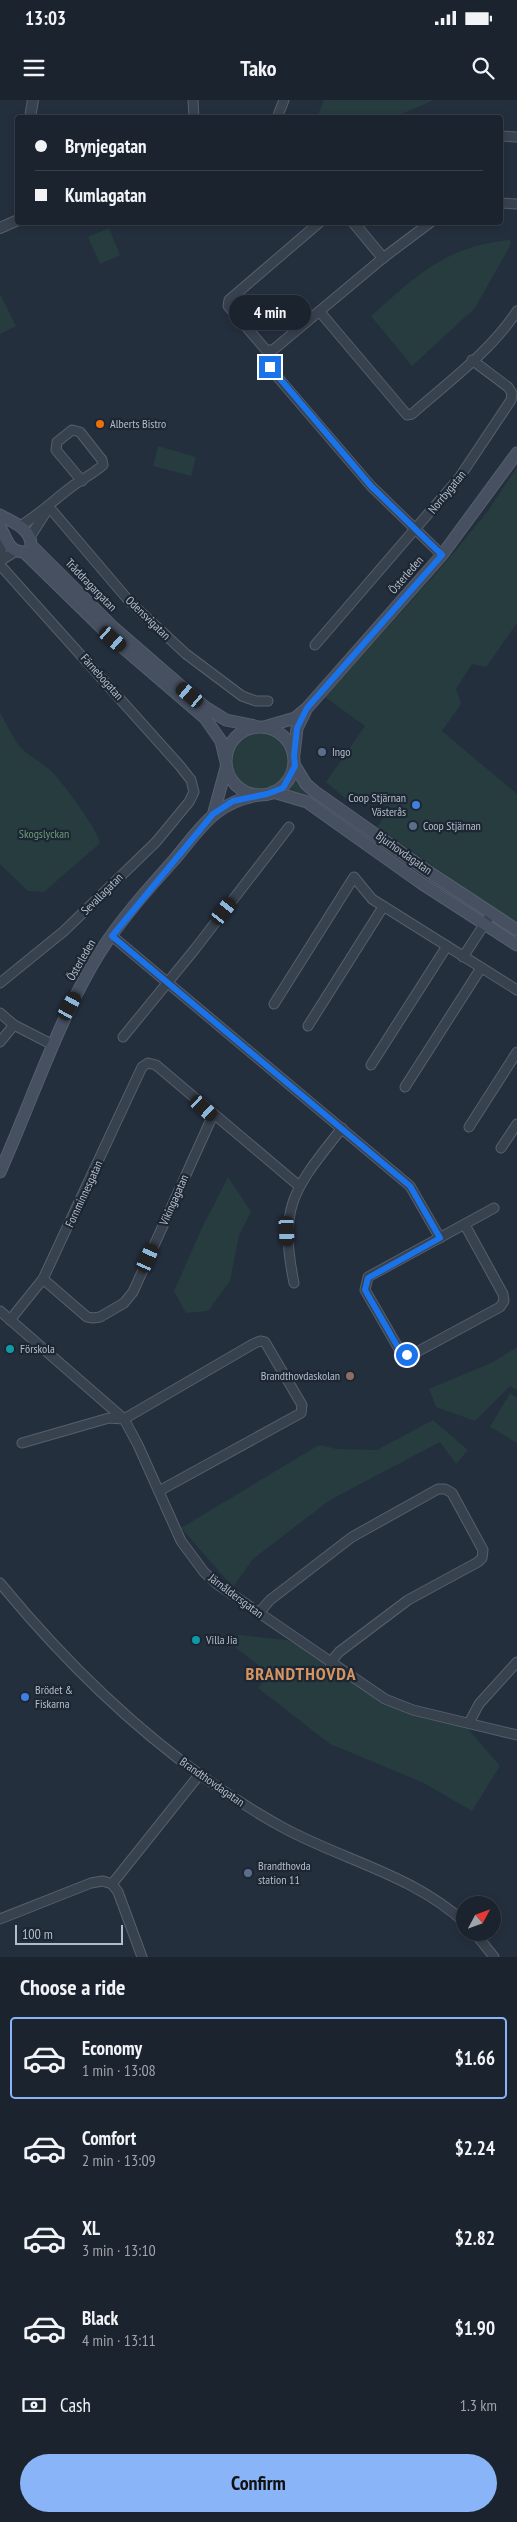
<!DOCTYPE html>
<meta charset="utf-8">
<style>
:root{--surface:#1b232e;--page:#282f3a;--text:#f1f3f6;--muted:#a0a4aa;--line:#39404a;--accent:#8ab4f8}
body{margin:0;font-family:"PT Sans Narrow",sans-serif;background:var(--page);color:var(--text);height:100vh;display:flex;flex-direction:column;font-size:19px;white-space:nowrap}
*{box-sizing:border-box;margin:0}
p{font-size:16px;color:var(--muted)}
.icon{flex:none;width:28px;height:28px;fill:none;stroke:currentColor;stroke-width:2;stroke-linecap:round;stroke-linejoin:round}
.map{position:relative;height:1857px;overflow:hidden}
.drawer{display:flex;flex-direction:column;background:var(--surface);flex:1}
.drawer>*{flex:none}
.guide{position:absolute;left:15px;top:15px;width:488px;height:110px;border-radius:5px;box-shadow:0 2px 8px #0003,0 0 0 1px var(--line);display:grid;align-content:center;height:110px;padding:0 20px;background:var(--surface)}
.needle{width:32px;rotate:49deg}
.controls{position:absolute;left:456px;top:1796px;display:grid;gap:10px}
.controls a{display:grid;place-items:center;width:45px;height:45px;border-radius:50%;background:var(--surface);box-shadow:0 2px 8px #0003,0 0 0 1px var(--line);font-size:25px}
.scale{position:absolute;left:15px;bottom:12px;width:108px;box-sizing:border-box;padding-left:5px;border:2px solid #b4bcc9;border-top:0;font-size:14px;line-height:18px;white-space:nowrap;color:#b4bcc9;-webkit-text-stroke:4px #1d2633;paint-order:stroke}
.end{position:absolute;width:22px;height:22px;margin:-11px;border:6px solid #1a73e8;background:#fff;box-shadow:0 0 0 2px #fff}
.from{border-radius:50%}
.bubble{position:absolute;height:35px;border-radius:18px;background:var(--surface);box-shadow:0 2px 8px #0003,0 0 0 1px var(--line);font-size:16px;font-weight:600;line-height:35px;text-align:center}
.car{position:absolute;width:15px;height:30px;margin:-15px -8px;border-radius:6px;box-shadow:0 0 4px 1px #0007;background:linear-gradient(#222 24%,#8ab4d8 0 40%,#222 0 76%,#8ab4d8 0 86%,#222 0)}
.guide b{display:flex;align-items:center;gap:18px;height:48px;font-size:19px}
.guide b+b{border-top:1px solid var(--line)}
.guide i{width:12px;height:12px;background:var(--text)}
ul{padding:0;list-style:none}
li{display:flex;align-items:center;gap:15px;height:82px;margin:0 10px 8px;padding:0 10px;border:2px solid transparent;border-radius:5px}
li div{flex:1}
li b{display:block;font-size:19px}
li em{font-style:normal;font-weight:600}
li.selected{border-color:var(--accent)}
li>.icon{width:45px;height:45px;stroke-width:1.5}
h2{padding:0 20px;font-size:22px;line-height:60px}
.pay{display:flex;align-items:center;gap:12px;height:55px;padding:0 20px;font-size:19px}
.pay p{margin-inline-start:auto}
.action{display:flex;gap:10px;margin-top:auto;padding:10px 20px}
.action a{flex:1;height:58px;border-radius:30px;background:var(--accent);color:#111;font-size:20px;font-weight:600;line-height:58px;text-align:center}
.status{display:flex;justify-content:space-between;align-items:center;height:35px;padding:0 25px;background:var(--surface);direction:ltr}
.status svg{height:14px;fill:currentColor}
header{display:flex;justify-content:space-between;align-items:center;height:65px;padding:0 20px;background:var(--surface);font-size:22px;font-weight:600}
.map>svg:first-child{display:block}
.green{fill:#263c3f}
.lines{fill:none;stroke-linecap:round;stroke-linejoin:round}
.minor-casing{stroke:#565f6c;stroke-width:11}
.tertiary-casing{stroke:#565f6c;stroke-width:12}
.secondary-casing{stroke:#565f6c;stroke-width:13}
.minor{stroke:#38414e;stroke-width:9}
.tertiary{stroke:#38414e;stroke-width:10}
.secondary{stroke:#465061;stroke-width:11}
.route{stroke:#1a73e8;stroke-width:6}
.food-dot{fill:#e8710a;stroke:#1d2633;stroke-width:2}
.service-dot{fill:#5c6f8a;stroke:#1d2633;stroke-width:2}
.shop-dot{fill:#3f7fe0;stroke:#1d2633;stroke-width:2}
.culture-dot{fill:#0f9aa8;stroke:#1d2633;stroke-width:2}
.education-dot{fill:#8d6e63;stroke:#1d2633;stroke-width:2}
.labels{text-anchor:middle;stroke-width:4.5;stroke-linejoin:round;paint-order:stroke}
.poi-label{font-size:12px;fill:#b4bcc9;stroke:#1d2633;text-anchor:start}
.street-label{font-size:12px;fill:#b4bcc9;stroke:#1d2633}
.park-label{font-size:12px;fill:#6b9a76;stroke:#1d2633}
.district-label{font-size:18px;font-weight:bold;letter-spacing:1px;fill:#d59563;stroke:#1d2633}
</style>
<div class="status"><b>13:03</b><svg viewBox="0 0 49 12"><path d="M0 12V9h3v3zM5 12V6h3v6zM10 12V3h3v9zM15 12V0h3v12zM26 1h20v11H26zM47 4h2v5h-2z"/></svg></div>
<header><svg class="icon" aria-label="menu" viewBox="0 0 24 24"><path d="M4 6h16M4 12h16M4 18h16"/></svg>Tako<svg class="icon" aria-label="search" viewBox="0 0 24 24"><circle cx="10" cy="10" r="6"/><path d="M15 15l6 6"/></svg></header>
<div class="map">
<svg width="517" height="1857" viewBox="0 0 517 1857">
<rect width="100%" height="100%" fill="#242f3e"/>
<!-- green -->
<g class="green">
<path d="M324 0H434L394 17H317Z"/>
<path d="M109 128 120 155 100 164 88 137Z"/>
<path d="M510 140 511 144 475 208 412 266 371 216C417 175 446 146 510 140Z"/>
<path d="M0 194 16 226 0 234Z"/>
<path d="M158 346 196 357 191 376 153 366Z"/>
<path d="M517 367V523L486 567 472 564 456 589 461 604 442 631 517 694V824L377 727 391 707 371 702 351 703 326 682 365 626 325 597 447 461 487 412Z"/>
<path d="M0 613C6 622 11 634 17 643 25 654 40 661 50 670 62 681 98 730 100 743L44 792 28 791 0 764Z"/>
<circle cx="260" cy="660" r="29"/>
<path d="M296 678 401 757C361 738 330 702 286 690Z"/>
<path d="M228 1077 251 1112 239 1135 230 1181 208 1211 186 1213 174 1191 201 1130Z"/>
<path d="M517 1247V1290L510 1286 475 1321 436 1307 429 1289 493 1262Z"/>
<path d="M510 1293 517 1298V1343L490 1327Z"/>
<path d="M433 1320 468 1350 456 1364 440 1342 330 1400 253 1459 233 1487 181 1428 319 1345 337 1349 377 1350Z"/>
<path d="M239 1535 287 1540 328 1562 389 1601 462 1622 500 1666 472 1711 422 1682 330 1644 258 1588 268 1573 231 1544Z"/>
</g>
<g class="lines">
<!-- minor casing -->
<g class="minor-casing">
<g id="minor">
<path d="M193 0 194 18"/>
<path d="M277 18 284 0"/>
<path d="M500 36 517 37"/>
<path d="M500 103 517 104"/>
<path d="M320 122 229 200 228 206 266 250H273L383 158 431 122"/>
<path d="M320 212 407 315 412 314C448 282 491 251 517 211"/>
<path d="M269 267 371 386 442 455"/>
<path d="M49 407 130 502 186 554 242 596 256 601H268"/>
<path d="M20 426C40 414 56 398 74 385 84 378 94 373 103 365L102 360 80 332 72 330 57 342 56 350 82 381"/>
<path d="M30 437 46 412"/>
<path d="M0 455 5 438"/>
<path d="M0 461 16 451"/>
<path d="M0 465 180 666 191 680 194 692 189 702 156 742 64 831 0 883"/>
<path d="M315 545 459 378 511 300 512 293 508 287 472 260"/>
<path d="M112 836 410 1086 440 1138"/>
<path d="M463 857 491 814"/>
<path d="M274 904 354 777 372 799 517 890"/>
<path d="M0 913 14 925 53 945"/>
<path d="M308 926 383 807"/>
<path d="M123 937 195 849 289 727"/>
<path d="M0 942 14 925"/>
<path d="M371 965 447 846"/>
<path d="M405 987 481 868"/>
<path d="M469 1027 517 952"/>
<path d="M501 1048 517 1024"/>
<path d="M465 1125 503 1194 504 1201 500 1207 415 1253 407 1255 399 1249 365 1190 368 1177 494 1108"/>
<path d="M43 1179 87 1217 93 1218 100 1217 124 1203 133 1192 213 1015"/>
<path d="M294 1183C278 1104 295 1088 342 1028"/>
<path d="M0 1211 124 1319 138 1345 181 1441 204 1472 217 1484 385 1599 413 1610 517 1635"/>
<path d="M10 1220 43 1179 142 967 148 963 156 965 298 1085"/>
<path d="M22 1343 109 1318 124 1319 253 1244 260 1241 265 1242 302 1305 301 1313 159 1391"/>
<path d="M0 1483C79 1579 172 1666 282 1727 342 1760 414 1775 465 1823"/>
<path d="M259 1513 270 1500 352 1437 438 1389H445L452 1393 483 1450 482 1458 478 1462 408 1500 339 1552 330 1563"/>
<path d="M469 1623 479 1604 517 1562"/>
<path d="M112 1784 118 1792 142 1857"/>
<path d="M0 1819 91 1783 103 1781 112 1784 199 1675"/>
<path d="M474 1832 494 1857"/>
</g>
</g>
<!-- tertiary casing -->
<g class="tertiary-casing">
<g id="tertiary">
<path d="M30 18 33 0"/>
<path d="M353 122 383 158"/>
<path d="M0 128 18 120"/>
</g>
</g>
<!-- secondary casing -->
<g class="secondary-casing">
<g id="secondary">
<path d="M0 415C12 422 31 428 31 445L114 528 205 607 226 620 255 626"/>
<path d="M0 427C7 438 8 452 24 452L113 539 205 618 221 641 225 658"/>
<circle cx="260" cy="661" r="34"/>
<path d="M264 627 295 618 307 608 442 455 517 353"/>
<path d="M294 654 297 628 305 612"/>
<path d="M295 666 306 684 314 691 429 772 517 830"/>
<path d="M273 692 307 702 421 783 517 845"/>
<path d="M214 712 226 668"/>
<path d="M0 1072C33 998 58 920 100 852 121 819 148 789 174 760 201 728 214 703 258 695"/>
</g>
</g>
<!-- minor -->
<use href="#minor" class="minor"/>
<!-- tertiary -->
<use href="#tertiary" class="tertiary"/>
<!-- secondary -->
<use href="#secondary" class="secondary"/>
</g>
<g class="lines">
<!-- route -->
<path class="route" d="M270 267 371 386 442 455 307 608 297 628 294 656 295 666 283 688 267 694 233 701 213 714 112 836 410 1086 440 1138 368 1178 365 1190 399 1249 407 1255"/>
</g>
<!-- markers -->
<circle class="food-dot" cx="100" cy="324" r="5"/>
<g class="service-dot">
<circle cx="322" cy="652" r="5"/>
<circle cx="413" cy="726" r="5"/>
<circle cx="248" cy="1773" r="5"/>
</g>
<g class="shop-dot">
<circle cx="416" cy="705" r="5"/>
<circle cx="25" cy="1597" r="5"/>
</g>
<g class="culture-dot">
<circle cx="10" cy="1249" r="5"/>
<circle cx="196" cy="1540" r="5"/>
</g>
<circle class="education-dot" cx="350" cy="1276" r="5"/>
<g class="labels">
<!-- poi labels -->
<g class="poi-label">
<text x="110" y="328">Alberts Bistro</text>
<text x="332" y="656">Ingo</text>
<text x="406" y="702" text-anchor="end">Coop Stjärnan<tspan x="406" dy="14">Västerås</tspan></text>
<text x="423" y="730">Coop Stjärnan</text>
<text x="20" y="1253">Förskola</text>
<text x="340" y="1280" text-anchor="end">Brandthovdaskolan</text>
<text x="206" y="1544">Villa Jia</text>
<text x="35" y="1594">Brödet &amp;<tspan x="35" dy="14">Fiskarna</tspan></text>
<text x="258" y="1770">Brandthovda<tspan x="258" dy="14">station 11</tspan></text>
</g>
<!-- street labels -->
<g class="street-label">
<text transform="translate(447 392) rotate(-51)" y="4">Norrbygatan</text>
<text transform="translate(406 475) rotate(-49)" y="4">Österleden</text>
<text transform="translate(91 485) rotate(46)" y="4">Tråddragargatan</text>
<text transform="translate(148 518) rotate(44)" y="4">Odensvigatan</text>
<text transform="translate(102 577) rotate(48)" y="4">Färnebogatan</text>
<text transform="translate(404 753) rotate(35)" y="4">Bjurhovdagatan</text>
<text transform="translate(102 794) rotate(-45)" y="4">Sevallagatan</text>
<text transform="translate(81 860) rotate(-60)" y="4">Österleden</text>
<text transform="translate(84 1094) rotate(-65)" y="4">Fornminnesgatan</text>
<text transform="translate(174 1100) rotate(-66)" y="4">Vikingagatan</text>
<text transform="translate(236 1496) rotate(37)" y="4">Järnåldersgatan</text>
<text transform="translate(212 1682) rotate(35)" y="4">Brandthovdagatan</text>
</g>
<!-- park labels -->
<g class="park-label">
<text x="44" y="738">Skogslyckan</text>
</g>
<!-- district labels -->
<g class="district-label">
<text x="301" y="1580">BRANDTHOVDA</text>
</g>
</g>
</svg>
<div class="controls">
<a><svg class="needle" viewBox="-14 -14 28 28"><path d="M0-13l5 13h-10z" fill="#e53935"/><path d="M0 13l5-13h-10z" fill="#a0a4aa"/></svg></a>
</div>
<div class="scale">100 m</div>
<i class="end from" style="left:407px;top:1255px"></i>
<i class="end" style="left:270px;top:267px"></i>
<div class="bubble" style="left:229px;top:195px;width:82px">4 min</div>
<i class="car" style="left:113px;top:539px;rotate:131deg"></i>
<i class="car" style="left:190px;top:595px;rotate:310deg"></i>
<i class="car" style="left:224px;top:811px;rotate:38deg"></i>
<i class="car" style="left:70px;top:906px;rotate:29deg"></i>
<i class="car" style="left:204px;top:1008px;rotate:132deg"></i>
<i class="car" style="left:287px;top:1131px;rotate:177deg"></i>
<i class="car" style="left:148px;top:1158px;rotate:24deg"></i>
<div class="guide">
<b><i class="from"></i>Brynjegatan</b>
<b><i></i>Kumlagatan</b>
</div>
</div>
<section class="drawer">
<h2>Choose a ride</h2>
<ul>
<li class="selected"><svg class="icon" aria-label="car" viewBox="0 0 24 24"><path d="M5 17H2v-5l4-1 3-4h7l3 4 3 1v5h-3M9 17h6M6 11h13"/><circle cx="7" cy="17" r="2"/><circle cx="17" cy="17" r="2"/></svg><div><b>Economy</b><p>1 min · 13:08</p></div><em>$1.66</em></li>
<li><svg class="icon" aria-label="car" viewBox="0 0 24 24"><path d="M5 17H2v-5l4-1 3-4h7l3 4 3 1v5h-3M9 17h6M6 11h13"/><circle cx="7" cy="17" r="2"/><circle cx="17" cy="17" r="2"/></svg><div><b>Comfort</b><p>2 min · 13:09</p></div><em>$2.24</em></li>
<li><svg class="icon" aria-label="car" viewBox="0 0 24 24"><path d="M5 17H2v-5l4-1 3-4h7l3 4 3 1v5h-3M9 17h6M6 11h13"/><circle cx="7" cy="17" r="2"/><circle cx="17" cy="17" r="2"/></svg><div><b>XL</b><p>3 min · 13:10</p></div><em>$2.82</em></li>
<li><svg class="icon" aria-label="car" viewBox="0 0 24 24"><path d="M5 17H2v-5l4-1 3-4h7l3 4 3 1v5h-3M9 17h6M6 11h13"/><circle cx="7" cy="17" r="2"/><circle cx="17" cy="17" r="2"/></svg><div><b>Black</b><p>4 min · 13:11</p></div><em>$1.90</em></li>
</ul>
<div class="pay"><svg class="icon" aria-label="cash" viewBox="0 0 24 24"><path d="M3 7h18v10H3z"/><circle cx="12" cy="12" r="2"/></svg>Cash<p>1.3 km</p></div>
<div class="action"><a>Confirm</a></div>
</section>
